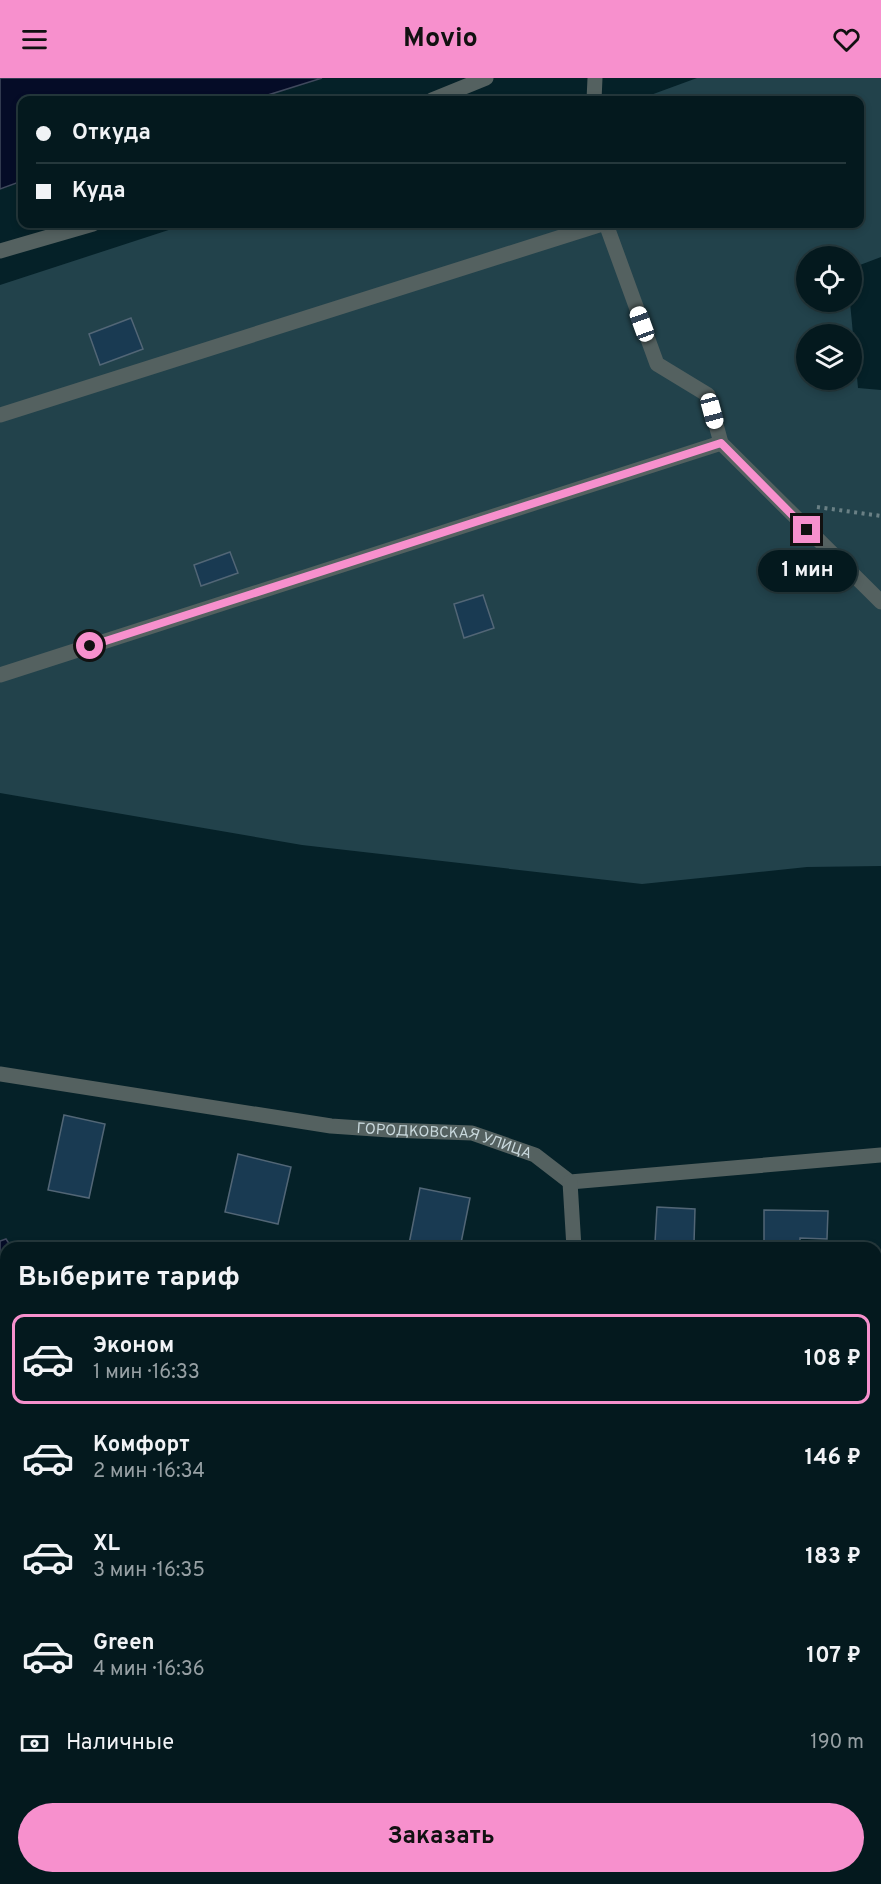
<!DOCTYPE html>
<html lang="ru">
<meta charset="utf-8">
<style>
:root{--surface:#04191e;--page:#0d2227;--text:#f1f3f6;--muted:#97a0a4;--line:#25383c;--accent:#f790cd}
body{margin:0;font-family:Overpass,sans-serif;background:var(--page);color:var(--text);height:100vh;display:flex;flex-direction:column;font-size:22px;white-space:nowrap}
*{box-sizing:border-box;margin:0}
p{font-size:20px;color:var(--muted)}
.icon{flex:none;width:33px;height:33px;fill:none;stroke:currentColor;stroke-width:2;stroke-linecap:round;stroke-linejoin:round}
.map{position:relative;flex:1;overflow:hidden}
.sheet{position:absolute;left:0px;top:1164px;width:882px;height:642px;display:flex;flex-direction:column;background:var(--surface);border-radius:18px 18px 0 0;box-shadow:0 3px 9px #0003,0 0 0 2px var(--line)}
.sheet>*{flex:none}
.hud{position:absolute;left:18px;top:18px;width:846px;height:132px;border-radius:12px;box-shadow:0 3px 9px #0003,0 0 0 2px var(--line);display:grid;align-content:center;height:132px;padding:0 18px;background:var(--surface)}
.tools{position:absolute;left:796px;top:168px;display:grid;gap:12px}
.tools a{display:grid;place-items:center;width:66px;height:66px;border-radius:50%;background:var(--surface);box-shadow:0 3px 9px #0003,0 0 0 2px var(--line);font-size:30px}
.end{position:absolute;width:27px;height:27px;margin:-14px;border:8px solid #f790cd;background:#111;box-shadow:0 0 0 3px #111}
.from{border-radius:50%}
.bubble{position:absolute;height:42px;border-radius:21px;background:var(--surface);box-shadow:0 3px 9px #0003,0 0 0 2px var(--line);font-size:20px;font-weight:700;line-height:42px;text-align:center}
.car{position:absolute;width:18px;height:36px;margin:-18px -9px;border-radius:8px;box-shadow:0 0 4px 2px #0007;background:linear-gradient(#fff 24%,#345 0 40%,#fff 0 76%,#345 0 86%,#fff 0)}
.hud b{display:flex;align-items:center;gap:21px;height:57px;font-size:22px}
.hud b+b{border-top:2px solid var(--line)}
.hud i{width:15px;height:15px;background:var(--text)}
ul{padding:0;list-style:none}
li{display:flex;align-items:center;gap:18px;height:90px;margin:0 12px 9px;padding:0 6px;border:3px solid transparent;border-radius:12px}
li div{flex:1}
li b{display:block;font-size:22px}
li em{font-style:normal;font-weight:700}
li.on{border-color:var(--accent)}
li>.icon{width:54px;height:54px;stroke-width:1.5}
h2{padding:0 18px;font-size:27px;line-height:72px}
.pay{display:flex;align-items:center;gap:15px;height:66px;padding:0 18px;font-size:22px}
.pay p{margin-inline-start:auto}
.cta{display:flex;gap:12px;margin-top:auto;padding:12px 18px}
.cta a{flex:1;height:69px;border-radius:36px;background:var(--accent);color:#111;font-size:24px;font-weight:700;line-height:69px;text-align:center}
header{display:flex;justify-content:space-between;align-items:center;height:78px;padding:0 18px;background:var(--accent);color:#111;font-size:27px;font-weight:700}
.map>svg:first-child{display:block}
.green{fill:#22424b;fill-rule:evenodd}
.water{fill:#050c27;stroke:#40495d;stroke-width:1.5}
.building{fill:#193a52;stroke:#526676;stroke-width:1.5}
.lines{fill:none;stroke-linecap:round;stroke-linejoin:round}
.path{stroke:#6a8085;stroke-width:4;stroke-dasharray:3 4.5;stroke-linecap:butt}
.minor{stroke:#546160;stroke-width:15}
.route{stroke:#f790cd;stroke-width:8}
.labels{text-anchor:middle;stroke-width:5;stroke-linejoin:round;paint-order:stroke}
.street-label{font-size:15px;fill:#c8d8dc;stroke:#052128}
</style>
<header><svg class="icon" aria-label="menu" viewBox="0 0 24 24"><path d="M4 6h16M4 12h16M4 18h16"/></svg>Movio<svg class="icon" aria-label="heart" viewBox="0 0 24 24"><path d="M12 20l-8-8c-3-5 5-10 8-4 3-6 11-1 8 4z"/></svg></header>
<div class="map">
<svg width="881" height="1806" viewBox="0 0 881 1806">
<rect width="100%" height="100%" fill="#052128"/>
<!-- green -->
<g class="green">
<path d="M697 0H881V179L852 190V178H807V224H850L858 310 881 312V788L807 789 642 806 302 767 0 715V207L187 146H860V22H637ZM807 256H852V302H807Z"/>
<path d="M876 1393 881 1394V1499L876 1497Z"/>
<path d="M0 1756H6V1800H88L89 1806H0Z"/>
</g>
<!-- water -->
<g class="water">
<path d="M0 0H322L252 22H22V103L0 111Z"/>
<path d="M6 1161 12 1170H6V1230L0 1220V1163Z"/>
</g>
<!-- building -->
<g class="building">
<path d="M131 240 143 271 100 287 89 256Z"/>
<path d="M230 474 238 495 201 508 194 487Z"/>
<path d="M483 517 494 550 464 560 454 526Z"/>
<path d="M64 1037 105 1046 89 1120 48 1112Z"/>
<path d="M238 1076 291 1089 278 1146 225 1134Z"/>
<path d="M420 1110 470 1120 460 1170H429L409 1166Z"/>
<path d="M657 1129 695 1131 694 1165 655 1164Z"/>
<path d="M764 1132 828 1133 827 1161 800 1160V1170H764Z"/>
<rect x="876" y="1181" width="5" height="28"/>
</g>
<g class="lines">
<!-- path -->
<path class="path" d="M817 429 881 438"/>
<!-- minor -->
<g class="minor">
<path d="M432 22 486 0"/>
<path d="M594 22 595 0"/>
<path d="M606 146 657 286 708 317 721 365 881 524"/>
<path d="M0 173 93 146"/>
<path d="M0 337 602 146"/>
<path d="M0 597 721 365"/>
<path id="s1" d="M0 996 331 1048 389 1052 472 1055 535 1077 570 1104 881 1077"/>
<path d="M570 1104 574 1170"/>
<path d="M876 1549H881"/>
<path d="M876 1784 881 1783"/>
<path d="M581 1806V1800"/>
<path d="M768 1806 798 1800"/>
</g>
</g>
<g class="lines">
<!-- route -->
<path class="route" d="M90 568 721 365 807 452"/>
</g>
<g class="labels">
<!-- street labels -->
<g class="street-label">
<text dy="5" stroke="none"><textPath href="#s1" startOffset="450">ГОРОДКОВСКАЯ УЛИЦА</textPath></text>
</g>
</g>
</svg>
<div class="tools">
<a><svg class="icon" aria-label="locate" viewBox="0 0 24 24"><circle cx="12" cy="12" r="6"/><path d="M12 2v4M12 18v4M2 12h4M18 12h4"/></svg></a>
<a><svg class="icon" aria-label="layers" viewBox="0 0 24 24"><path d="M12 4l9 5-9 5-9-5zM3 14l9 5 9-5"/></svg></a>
</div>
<i class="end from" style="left:90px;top:568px"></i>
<i class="end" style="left:807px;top:452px"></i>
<div class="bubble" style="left:758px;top:472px;width:99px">1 мин</div>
<i class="car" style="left:642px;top:246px;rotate:340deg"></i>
<i class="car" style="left:712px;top:333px;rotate:165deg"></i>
<div class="hud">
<b><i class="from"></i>Откуда</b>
<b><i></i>Куда</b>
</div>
<section class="sheet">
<h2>Выберите тариф</h2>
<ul>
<li class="on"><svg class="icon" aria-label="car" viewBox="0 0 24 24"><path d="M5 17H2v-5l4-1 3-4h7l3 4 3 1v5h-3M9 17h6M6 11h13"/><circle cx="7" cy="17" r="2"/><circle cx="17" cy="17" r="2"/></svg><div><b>Эконом</b><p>1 мин · 16:33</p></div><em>108 ₽</em></li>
<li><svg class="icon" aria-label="car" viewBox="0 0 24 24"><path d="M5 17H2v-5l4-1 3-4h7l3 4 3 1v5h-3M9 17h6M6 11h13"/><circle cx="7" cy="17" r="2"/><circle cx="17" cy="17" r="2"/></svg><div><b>Комфорт</b><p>2 мин · 16:34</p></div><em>146 ₽</em></li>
<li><svg class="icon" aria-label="car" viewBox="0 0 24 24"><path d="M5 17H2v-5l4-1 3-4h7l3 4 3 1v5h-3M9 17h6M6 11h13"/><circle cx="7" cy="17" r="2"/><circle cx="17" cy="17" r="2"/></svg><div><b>XL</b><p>3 мин · 16:35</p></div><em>183 ₽</em></li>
<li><svg class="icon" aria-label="car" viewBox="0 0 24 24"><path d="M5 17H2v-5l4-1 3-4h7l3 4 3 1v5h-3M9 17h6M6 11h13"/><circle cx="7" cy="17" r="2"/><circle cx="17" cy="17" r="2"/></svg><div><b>Green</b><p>4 мин · 16:36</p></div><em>107 ₽</em></li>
</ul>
<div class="pay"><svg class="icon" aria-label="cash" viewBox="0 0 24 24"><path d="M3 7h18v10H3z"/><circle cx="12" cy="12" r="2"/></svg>Наличные<p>190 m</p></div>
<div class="cta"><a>Заказать</a></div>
</section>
</div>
